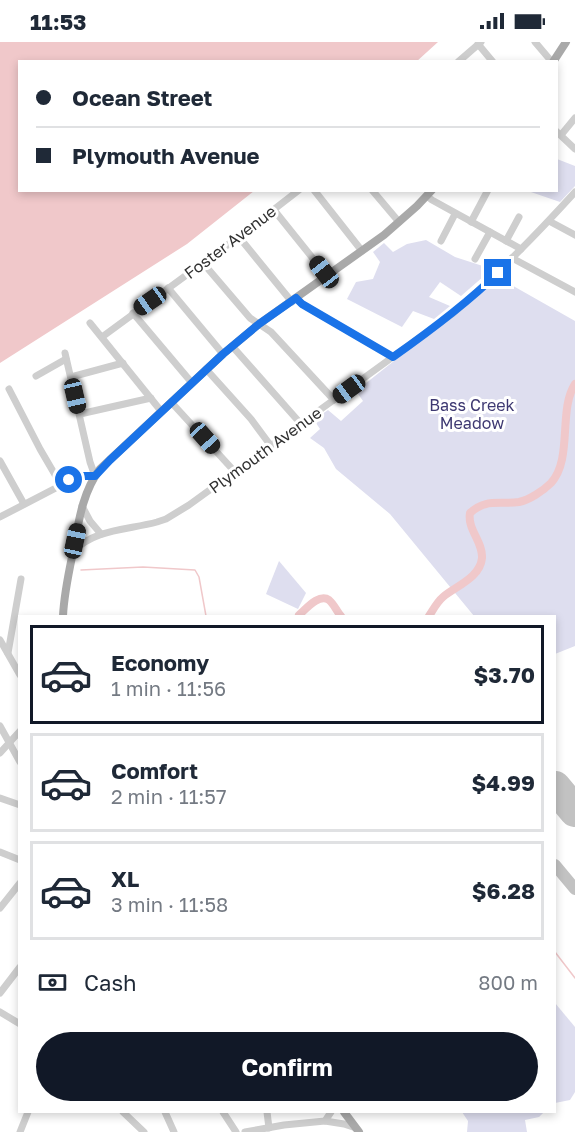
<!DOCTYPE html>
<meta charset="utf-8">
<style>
:root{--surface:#fff;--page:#f6f6f7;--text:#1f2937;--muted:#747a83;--line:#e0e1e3;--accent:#111827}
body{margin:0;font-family:"Golos Text",sans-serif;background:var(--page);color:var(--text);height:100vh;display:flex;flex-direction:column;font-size:22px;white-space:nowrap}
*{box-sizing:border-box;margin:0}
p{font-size:20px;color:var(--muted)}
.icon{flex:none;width:33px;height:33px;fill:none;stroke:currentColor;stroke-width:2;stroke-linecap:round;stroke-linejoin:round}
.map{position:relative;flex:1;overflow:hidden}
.sheet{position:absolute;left:18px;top:573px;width:538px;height:498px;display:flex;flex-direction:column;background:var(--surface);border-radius:0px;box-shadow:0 3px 9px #0003}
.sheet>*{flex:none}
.hud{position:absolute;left:18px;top:18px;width:540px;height:132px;border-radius:0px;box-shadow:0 3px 9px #0003;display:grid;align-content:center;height:132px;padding:0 18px;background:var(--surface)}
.end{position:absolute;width:27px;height:27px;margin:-14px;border:8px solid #1a73e8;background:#fff;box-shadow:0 0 0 3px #fff}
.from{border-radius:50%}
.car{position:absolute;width:18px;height:36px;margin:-18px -9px;border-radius:8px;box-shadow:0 0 4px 2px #0007;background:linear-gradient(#222 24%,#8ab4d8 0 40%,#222 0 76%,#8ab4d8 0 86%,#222 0)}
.hud b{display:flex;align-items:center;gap:21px;height:57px;font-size:22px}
.hud b+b{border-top:2px solid var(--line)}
.hud i{width:15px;height:15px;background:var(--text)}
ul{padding:10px 0 0;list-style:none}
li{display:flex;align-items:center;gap:18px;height:99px;margin:0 12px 9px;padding:0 6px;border:3px solid var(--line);border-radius:0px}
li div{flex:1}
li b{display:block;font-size:22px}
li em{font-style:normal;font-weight:700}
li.active{border-color:var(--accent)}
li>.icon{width:54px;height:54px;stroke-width:1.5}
.pay{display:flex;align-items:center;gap:15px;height:66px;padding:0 18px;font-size:22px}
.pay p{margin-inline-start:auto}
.cta{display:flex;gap:12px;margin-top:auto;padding:12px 18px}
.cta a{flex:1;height:69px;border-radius:36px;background:var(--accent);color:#fff;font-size:24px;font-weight:700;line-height:69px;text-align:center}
.status{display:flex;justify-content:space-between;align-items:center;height:42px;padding:0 30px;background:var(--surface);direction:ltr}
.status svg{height:16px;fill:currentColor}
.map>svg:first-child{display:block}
.green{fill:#dedeef}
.water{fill:#f0c8ca}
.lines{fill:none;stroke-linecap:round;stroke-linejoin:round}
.stream{stroke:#f0c8ca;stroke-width:1.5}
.river{stroke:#f0c8ca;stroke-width:8}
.taxiway{stroke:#c2c2c2;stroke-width:12}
.runway{stroke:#c2c2c2;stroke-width:32}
.minor{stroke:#cecece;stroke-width:7}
.major{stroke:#a9a9a9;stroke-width:8}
.route{stroke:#1a73e8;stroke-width:8}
.labels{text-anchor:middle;stroke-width:6;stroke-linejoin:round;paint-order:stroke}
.street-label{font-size:16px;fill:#313131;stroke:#fff}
.park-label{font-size:16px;fill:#3e3972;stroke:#fff}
</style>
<div class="status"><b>11:53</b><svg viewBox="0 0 49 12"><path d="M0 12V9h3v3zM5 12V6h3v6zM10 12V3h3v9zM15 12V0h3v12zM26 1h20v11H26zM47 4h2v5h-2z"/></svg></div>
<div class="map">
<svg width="575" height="1090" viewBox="0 0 575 1090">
<rect width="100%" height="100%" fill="#fff"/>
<!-- green -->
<g class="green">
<path d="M557 117 575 124V144L560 160 528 149 556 148Z"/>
<path d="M426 198 455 215 492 227 461 254 440 240 429 255 450 264 434 277 413 269 402 285 347 257 356 240 373 237 380 220 373 210 384 201 393 210 407 202Z"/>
<path d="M499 236 575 279V604L555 612V574H474L390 472 336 427 324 406 310 396 320 387 316 381 312 379 328 368 341 379 363 359 356 349Z"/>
<path d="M279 519 306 551 298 567 266 552Z"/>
<path d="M555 961 575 985V1050L570 1058 555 1061Z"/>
<path d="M462 1070H544L539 1075 525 1078 527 1090H467L468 1079Z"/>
</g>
<!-- water -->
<path class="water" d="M0 0H438L416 20H20V148L254 149 187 202 0 321Z"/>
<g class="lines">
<!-- stream -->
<g class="stream">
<path d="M81 528 143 525 195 528 199 535 206 574"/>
<path d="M295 574 299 573"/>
<path d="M555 910 575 936"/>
</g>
<!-- river -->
<g class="river">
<path d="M299 573C306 567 319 551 329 558 334 562 337 570 341 574"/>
<path d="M429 574C433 568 437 560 443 555 456 544 480 536 482 516 483 500 467 487 470 471 486 456 499 463 519 460 529 458 543 449 551 441 573 417 558 368 575 342"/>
</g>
<!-- taxiway -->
<path class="taxiway" d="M555 823 575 847"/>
<!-- runway -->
<path class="runway" d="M555 745 575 769"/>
<!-- minor -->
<g class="minor">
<path d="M535 0 552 20"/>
<path d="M478 2 493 20"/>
<path d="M458 20 481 0"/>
<path d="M556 89 575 107"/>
<path d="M561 93 575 76"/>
<path d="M314 148 362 209"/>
<path d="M372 148 399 180"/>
<path d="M427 154 432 158 521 207"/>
<path d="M274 168 327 234"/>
<path d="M549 179 575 193"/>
<path d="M471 180 488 148"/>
<path d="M239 195 292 260"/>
<path d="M441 199 455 172"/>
<path d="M506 199 519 175"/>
<path d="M512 216 575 250"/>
<path d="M475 217 490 190"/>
<path d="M203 221 250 276 271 290 334 358"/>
<path d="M168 246 223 312"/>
<path d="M296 256 302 262 393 315"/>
<path d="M133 271 192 341"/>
<path d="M90 281 161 369"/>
<path d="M102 295 241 193 299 148"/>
<path d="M232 304 301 382"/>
<path d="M206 327 251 377 271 404"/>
<path d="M36 334 66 317"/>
<path d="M71 335 123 321"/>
<path d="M9 347 40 407 61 443"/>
<path d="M171 360 235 430"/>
<path d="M80 372 151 356"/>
<path d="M0 419 24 462"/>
<path d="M82 464 90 479 101 492"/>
<path d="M0 475 77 435 95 434 90 420 65 311"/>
<path d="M73 510C93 487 128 488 157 480L166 477 189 463 452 272C496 234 536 193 575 150"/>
<path d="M0 598 20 633"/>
<path d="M8 611 21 537"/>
<path d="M0 684 20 720"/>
<path d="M0 711 20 689"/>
<path d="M0 756 20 763"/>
<path d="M0 810 20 818"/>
<path d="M0 866 20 841"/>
<path d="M0 951 20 925"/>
<path d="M0 970 20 982"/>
<path d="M123 1070 144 1090"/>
<path d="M165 1070 174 1090"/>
<path d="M223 1070 236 1090"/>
<path d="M267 1070 269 1086"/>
<path d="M325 1079 344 1082 356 1086"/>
<path d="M20 1090 28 1070"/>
<path d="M245 1090 284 1083 325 1079 331 1070"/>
</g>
<!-- major -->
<g class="major">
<path d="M553 20 566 0"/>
<path d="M63 574C64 554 68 534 72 515 78 485 81 452 100 427L223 312 259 282 384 193 417 164 432 148"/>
<path d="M344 1070 359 1090"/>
</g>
</g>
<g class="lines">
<!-- route -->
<path class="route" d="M69 438 82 434H95L110 418 223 312 259 282 296 256 302 262 393 315C430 289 465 263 498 231"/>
</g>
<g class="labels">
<!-- street labels -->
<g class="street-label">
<text transform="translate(230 200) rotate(-37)" y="6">Foster Avenue</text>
<text transform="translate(265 408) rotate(-36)" y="6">Plymouth Avenue</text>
</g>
<!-- park labels -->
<g class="park-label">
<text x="472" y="369">Bass Creek<tspan x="472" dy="18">Meadow</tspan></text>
</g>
</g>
</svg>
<i class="end from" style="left:69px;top:438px"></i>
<i class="end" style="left:498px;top:231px"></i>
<i class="car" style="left:324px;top:230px;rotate:322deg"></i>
<i class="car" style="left:150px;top:259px;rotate:235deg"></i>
<i class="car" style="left:349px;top:347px;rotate:234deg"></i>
<i class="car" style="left:75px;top:354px;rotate:167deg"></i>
<i class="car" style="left:205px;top:396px;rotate:138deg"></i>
<i class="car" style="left:75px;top:499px;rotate:12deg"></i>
<div class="hud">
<b><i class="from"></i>Ocean Street</b>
<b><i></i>Plymouth Avenue</b>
</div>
<section class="sheet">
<ul>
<li class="active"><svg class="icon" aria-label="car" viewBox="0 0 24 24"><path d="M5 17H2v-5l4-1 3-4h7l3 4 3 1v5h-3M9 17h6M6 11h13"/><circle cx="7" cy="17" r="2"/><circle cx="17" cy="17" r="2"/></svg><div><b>Economy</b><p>1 min · 11:56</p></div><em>$3.70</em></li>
<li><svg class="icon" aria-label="car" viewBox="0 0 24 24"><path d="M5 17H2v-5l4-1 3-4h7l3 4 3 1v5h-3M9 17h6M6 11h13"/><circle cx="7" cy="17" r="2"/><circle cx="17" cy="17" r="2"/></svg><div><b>Comfort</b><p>2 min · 11:57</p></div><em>$4.99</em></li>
<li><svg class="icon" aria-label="car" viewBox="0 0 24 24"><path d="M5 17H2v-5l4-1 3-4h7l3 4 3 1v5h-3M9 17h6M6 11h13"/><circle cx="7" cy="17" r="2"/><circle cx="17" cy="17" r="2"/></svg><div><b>XL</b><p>3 min · 11:58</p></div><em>$6.28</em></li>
</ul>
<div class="pay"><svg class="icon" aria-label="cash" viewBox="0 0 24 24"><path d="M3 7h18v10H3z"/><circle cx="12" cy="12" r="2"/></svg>Cash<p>800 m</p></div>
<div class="cta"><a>Confirm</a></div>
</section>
</div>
